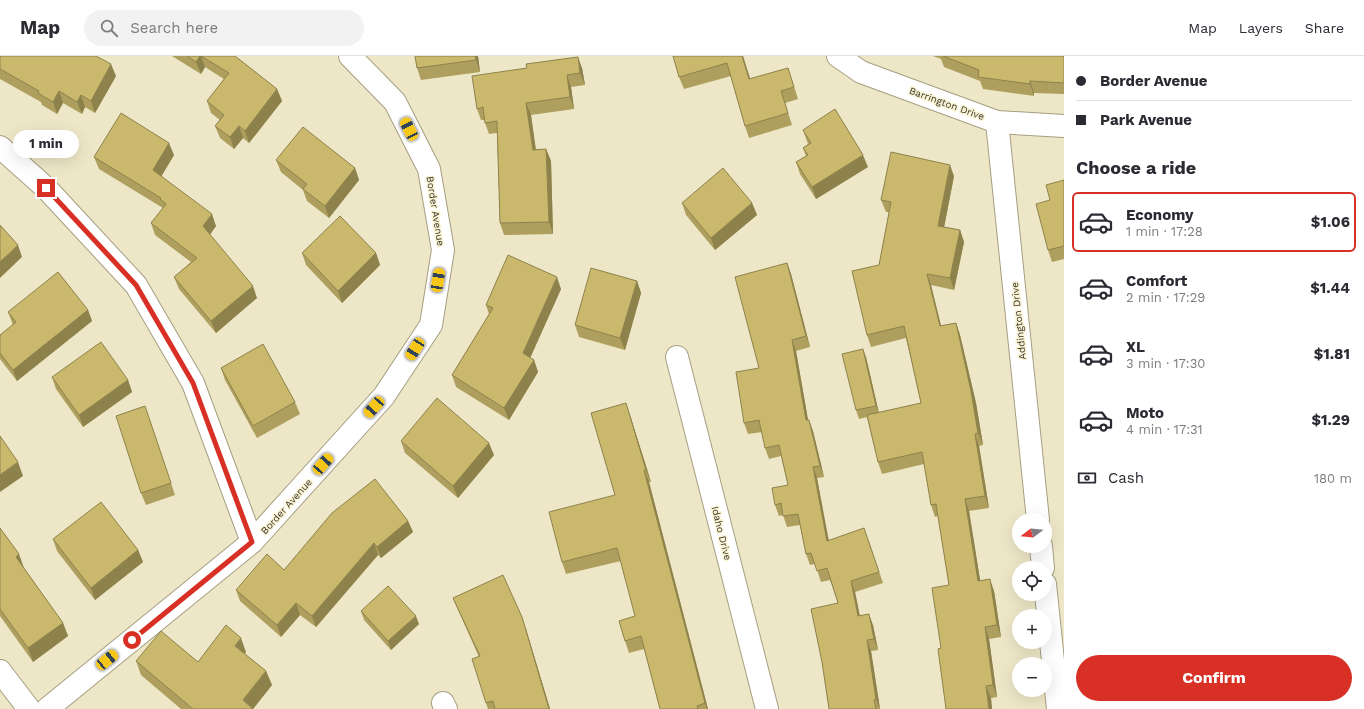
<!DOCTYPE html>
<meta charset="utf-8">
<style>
:root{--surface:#fff;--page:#f2f2f3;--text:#2b2b33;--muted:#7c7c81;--line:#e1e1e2;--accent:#d93025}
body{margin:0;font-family:"Work Sans",sans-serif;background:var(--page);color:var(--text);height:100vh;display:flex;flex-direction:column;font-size:15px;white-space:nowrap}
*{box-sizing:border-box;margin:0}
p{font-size:13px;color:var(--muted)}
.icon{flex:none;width:22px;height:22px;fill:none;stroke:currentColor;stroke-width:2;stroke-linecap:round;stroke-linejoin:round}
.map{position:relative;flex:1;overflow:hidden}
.details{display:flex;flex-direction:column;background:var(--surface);width:300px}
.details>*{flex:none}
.guide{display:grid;align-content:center;height:88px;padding:0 12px;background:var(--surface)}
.needle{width:26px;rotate:254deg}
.buttons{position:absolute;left:1012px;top:457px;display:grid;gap:8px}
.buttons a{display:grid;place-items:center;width:40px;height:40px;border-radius:50%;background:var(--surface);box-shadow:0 4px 16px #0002;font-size:20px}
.end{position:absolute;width:18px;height:18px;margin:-9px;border:5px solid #d93025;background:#fff;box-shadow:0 0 0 2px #fff}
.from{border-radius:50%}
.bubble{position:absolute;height:28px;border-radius:14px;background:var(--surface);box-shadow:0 4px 16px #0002;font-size:13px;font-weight:700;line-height:28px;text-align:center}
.car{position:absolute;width:12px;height:24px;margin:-12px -6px;border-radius:5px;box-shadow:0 0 3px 1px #0007;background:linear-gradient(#f5c518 24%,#345 0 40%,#f5c518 0 76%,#345 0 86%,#f5c518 0)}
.guide b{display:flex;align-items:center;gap:14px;height:38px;font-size:15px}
.guide b+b{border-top:1px solid var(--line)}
.guide i{width:10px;height:10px;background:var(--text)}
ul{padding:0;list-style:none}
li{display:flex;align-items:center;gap:12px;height:60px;margin:0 8px 6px;padding:0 4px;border:2px solid transparent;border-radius:6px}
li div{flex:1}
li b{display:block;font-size:15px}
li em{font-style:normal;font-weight:700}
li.current{border-color:var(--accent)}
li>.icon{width:36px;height:36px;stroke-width:1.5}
h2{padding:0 12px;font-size:18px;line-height:48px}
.pay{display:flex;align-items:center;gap:10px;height:44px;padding:0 12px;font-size:15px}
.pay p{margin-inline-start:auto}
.button{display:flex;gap:8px;margin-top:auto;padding:8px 12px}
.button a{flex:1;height:46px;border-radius:24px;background:var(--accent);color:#fff;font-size:16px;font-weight:700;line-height:46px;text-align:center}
header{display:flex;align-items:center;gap:24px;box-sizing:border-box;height:56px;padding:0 20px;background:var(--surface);border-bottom:1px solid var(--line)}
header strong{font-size:19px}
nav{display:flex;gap:22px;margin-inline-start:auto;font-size:14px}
.search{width:280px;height:36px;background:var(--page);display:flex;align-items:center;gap:10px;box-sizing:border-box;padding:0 14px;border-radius:22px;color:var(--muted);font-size:15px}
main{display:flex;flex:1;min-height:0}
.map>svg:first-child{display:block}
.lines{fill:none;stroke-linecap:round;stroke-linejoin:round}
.street-casing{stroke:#a59e80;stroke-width:24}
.street{stroke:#fff;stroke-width:22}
.wall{fill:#ae9f5e}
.shaded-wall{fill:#8d824c}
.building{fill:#cab96d;stroke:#8d824c}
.route{stroke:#d93025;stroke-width:5}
.labels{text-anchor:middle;stroke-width:3;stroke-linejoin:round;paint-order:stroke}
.street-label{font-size:10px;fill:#39362a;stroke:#fbf4d4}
</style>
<header>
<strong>Map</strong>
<div class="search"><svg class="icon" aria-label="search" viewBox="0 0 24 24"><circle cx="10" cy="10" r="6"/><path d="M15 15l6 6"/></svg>Search here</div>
<nav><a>Map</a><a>Layers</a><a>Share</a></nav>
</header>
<main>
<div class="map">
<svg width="1064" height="653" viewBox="0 0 1064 653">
<rect width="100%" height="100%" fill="#eee7c7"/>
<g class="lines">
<!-- street casing -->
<g class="street-casing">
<g id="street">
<path d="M838 0 861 16 997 66 1064 70"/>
<path d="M997 66 1038 464"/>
<path d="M0 91 46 132 136 229 193 327 252 486"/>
<path d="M677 301 767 653"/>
<path d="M1041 490 1043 512"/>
<path d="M1045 528 1058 653"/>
<path d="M0 615 29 653"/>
<path d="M443 647 446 653"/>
<path d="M47 653 252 486 384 340 431 269 443 194 429 113 395 46 350 0"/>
</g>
</g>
<!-- street -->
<use href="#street" class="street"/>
</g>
<!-- wall -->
<g class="wall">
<path d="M0 0 116 20 95 57 85 51 82 58 63 47 57 58 42 49 41 46 0 23Z"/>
<path d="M172 0H235L277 33 282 45 249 87 243 82 234 93 220 82 215 70 220 64 211 57 207 45 224 23 205 11 201 18Z"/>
<path d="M415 0H478L480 16 421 24 417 12Z"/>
<path d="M673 0H743L750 23 792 24 798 43 785 47 792 69 749 82 745 70 731 20 684 33 679 21Z"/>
<path d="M933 0H1064V38L1034 37V40L983 33 980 25 944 11 941 3Z"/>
<path d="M582 12 585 29 571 31 574 53 531 59 536 93H546L551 105 553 178 504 179 500 167 497 77 489 78 485 67V64H481L477 53Z"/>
<path d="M803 74 868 111 816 143 800 118 796 106 806 100 803 92 808 88Z"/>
<path d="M174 99 161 120 216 170 210 179 257 242 216 277 179 233 174 221 191 206 155 179 151 167 163 152 99 113 94 101Z"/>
<path d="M276 104 355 112 359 124 329 162 307 145 303 134 281 116Z"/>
<path d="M954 120 944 171 960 174 964 186 954 234 931 229 941 270 956 267 960 279 976 347 983 389 979 390 989 452 969 455 980 524 994 535 1001 581 989 583 997 641 991 642 992 653H946L941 592 949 529 938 460 935 461 931 449 924 408 882 418 878 406 867 361 859 363 856 354 866 301 879 357 921 347 906 282 871 291 867 279 879 209 889 156H886L881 144Z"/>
<path d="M1064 124V203L1052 206 1048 194 1050 144Z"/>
<path d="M682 147H752L757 159 715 194 686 159Z"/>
<path d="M302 197H376L380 209 342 247 306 209Z"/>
<path d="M787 207 791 218 810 291 796 295 808 364 813 375 824 421 817 422 828 484 868 483 883 527 855 536 860 560 873 569 878 594 871 595 880 653H829L838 547 830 524 821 526 815 508 810 509 806 498 800 469 787 471 783 459 779 460 775 449 788 429 781 400 769 403 765 392 762 376 748 378 744 367Z"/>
<path d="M637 225 641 237 625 294 579 281 575 269Z"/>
<path d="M561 233 530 302 534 304 538 316 509 364 456 331 452 319 489 258 486 249Z"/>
<path d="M88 254 92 265 17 325 0 303V279L13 269 8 256Z"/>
<path d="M221 312 295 346 300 358 257 382 225 324Z"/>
<path d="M52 321 128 324 132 336 83 371 56 333Z"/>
<path d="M145 350 175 439 146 449 141 437Z"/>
<path d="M630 359 651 426H649L708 653H660L644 593 629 597 625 585 635 560 621 505 566 518 562 506 615 439Z"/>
<path d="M401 385 494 399 458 442 405 397Z"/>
<path d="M408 465 413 476 381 502 378 499 316 571 300 559 281 581 240 545 236 534Z"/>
<path d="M0 472 24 512 63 567 68 580 33 606 0 560Z"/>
<path d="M53 483 138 494 143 506 95 544 57 495Z"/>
<path d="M453 542 526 573 550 653H488L486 647 479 601 458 554Z"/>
<path d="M361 555 419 568 391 594 364 564Z"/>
<path d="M246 596 245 598 266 615 272 629 253 653H181L141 619 136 605 198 606Z"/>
</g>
<!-- shaded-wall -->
<g class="shaded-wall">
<path d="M200 0H201L205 11 201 18 196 6Z"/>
<path d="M475 0H478L480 16 476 4Z"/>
<path d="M742 0H743L754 35 749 23Z"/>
<path d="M578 1 582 12 585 29 580 17Z"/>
<path d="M111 8 116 20 95 57 91 45Z"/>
<path d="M567 19 571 31 574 53 570 41Z"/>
<path d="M1030 25 1034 37V40L1030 28Z"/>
<path d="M277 33 282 45 249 87 245 75Z"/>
<path d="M59 35 63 47 57 58 53 46Z"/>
<path d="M81 39 85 51 82 58 77 46Z"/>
<path d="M526 47 531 59 537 105 533 94Z"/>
<path d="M239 70 243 82 234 93 230 81Z"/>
<path d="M169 87 174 99 158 126 153 114Z"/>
<path d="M546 93 551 105 553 178 549 166Z"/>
<path d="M863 99 868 111 816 143 812 131Z"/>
<path d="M950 109 954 120 942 182 938 170Z"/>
<path d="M355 112 359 124 329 162 325 150Z"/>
<path d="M752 147 757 159 715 194 711 182Z"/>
<path d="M212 158 216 170 207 182 203 170Z"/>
<path d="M960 174 964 186 954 234 950 222Z"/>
<path d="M18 189 22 201 0 222V206Z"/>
<path d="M376 197 380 209 342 247 338 235Z"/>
<path d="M787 207 791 218 810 291 806 280Z"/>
<path d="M927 218 931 229 944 282 940 270Z"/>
<path d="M557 221 561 233 527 309 523 297Z"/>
<path d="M637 225 641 237 625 294 620 282Z"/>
<path d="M253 230 257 242 216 277 211 265Z"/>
<path d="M88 254 92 265 17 325 13 314Z"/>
<path d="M956 267 960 279 976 347 983 389 978 377Z"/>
<path d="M792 284 796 295 810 375 806 364Z"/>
<path d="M863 293 866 301 879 358 876 350Z"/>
<path d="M534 304 538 316 509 364 504 352Z"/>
<path d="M128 324 132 336 83 371 79 359Z"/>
<path d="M626 347 630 359 651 426 646 414Z"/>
<path d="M809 364 813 375 824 421 820 410Z"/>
<path d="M975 378 979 390 989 452 985 440Z"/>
<path d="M489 387 494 399 458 442 453 430Z"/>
<path d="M18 406 23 420 0 436V419Z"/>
<path d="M813 411 817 422 831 496 827 485Z"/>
<path d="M644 414 649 426 708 653H707L705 647Z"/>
<path d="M965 443 969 455 982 536 978 525Z"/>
<path d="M408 465 413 476 381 502 377 491Z"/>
<path d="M374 487 378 499 316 571 312 560Z"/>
<path d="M138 494 143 506 95 544 91 532Z"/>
<path d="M19 498 24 512 16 501Z"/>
<path d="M990 523 994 535 1001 581 997 569Z"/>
<path d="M851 525 855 536 862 571 858 560Z"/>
<path d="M296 547 300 559 281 581 277 569Z"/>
<path d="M869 558 873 569 878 594 874 583Z"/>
<path d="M416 560 419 568 391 594 388 585Z"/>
<path d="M522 561 526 573 550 653H549Z"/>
<path d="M63 567 68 580 33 606 28 592Z"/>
<path d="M985 571 989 583 997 641 993 629Z"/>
<path d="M241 582 246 596 240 604 235 590Z"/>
<path d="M867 584 871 595 880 653 876 643Z"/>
<path d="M266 615 272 629 253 653 243 644Z"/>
<path d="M986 630 991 642 992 653H989Z"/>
</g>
<!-- building -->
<g class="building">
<path d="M0 0H96L111 8 91 45 81 39 77 46 59 35 53 46 38 37 39 35 0 13Z"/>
<path d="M187 0H200L196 6Z"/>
<path d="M201 0H235L277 33 245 75 239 70 230 81 215 70 224 59 207 45 229 17Z"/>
<path d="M415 0H475L476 4 417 12Z"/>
<path d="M673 0H742L749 23 788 12 794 31 781 35 788 57 745 70 727 7 679 21Z"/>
<path d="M943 0H1064V27L1030 25V28L978 21 979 14Z"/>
<path d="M578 1 580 17 567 19 570 41 526 47 533 94 546 93 549 166 500 167 497 65 485 67 483 51 477 53 472 20 527 12 526 8Z"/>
<path d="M835 53 863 99 812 131 796 106 808 99 803 92 811 87 803 74Z"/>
<path d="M121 57 169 87 153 114 212 158 203 170 253 230 211 265 174 221 197 202 151 167 166 148 160 143 161 142 94 101Z"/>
<path d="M303 71 355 112 325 150 303 133 307 128 276 104Z"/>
<path d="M891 96 950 109 938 170 960 174 950 222 927 218 940 270 956 267 971 335 978 377 975 378 985 440 965 443 978 525 990 523 997 569 985 571 993 629 986 630 989 653H946L938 593 941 592 932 532 949 529 936 448 931 449 922 396 878 406 867 359 921 347 904 270 867 279 852 215 879 209 891 146 881 144Z"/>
<path d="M723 112 752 147 711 182 682 147Z"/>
<path d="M1064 124V190L1048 194 1036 148 1050 144 1046 129Z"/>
<path d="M340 160 376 197 338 235 302 197Z"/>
<path d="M0 169 18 189 0 206Z"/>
<path d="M508 199 557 221 523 297 534 304 504 352 452 319 493 252 486 249Z"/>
<path d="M787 207 806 280 792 284 806 364H809L820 410 813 411 827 485 864 472 879 516 851 525 858 560 869 558 874 583 867 584 876 643 874 644 876 653H829L822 606 811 553 838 547 827 512 817 515 811 497 806 498 798 458 783 460 781 447 775 449 772 432 788 429 779 389 765 392 759 364 744 367 736 316 759 312 735 221Z"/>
<path d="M591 212 637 225 620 282 575 269Z"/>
<path d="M58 216 88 254 13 314 0 297V279L16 266 8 256Z"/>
<path d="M101 286 128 324 79 359 52 321Z"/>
<path d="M263 288 295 346 253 370 221 312Z"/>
<path d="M863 293 876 350 856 354 842 298Z"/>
<path d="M437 342 489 387 453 430 401 385Z"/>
<path d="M626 347 646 414H644L705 647 697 650 698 653H660L641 580 625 585 619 565 635 560 617 492 562 506 549 456 615 439 591 357Z"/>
<path d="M145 350 171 427 141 437 116 360Z"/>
<path d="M0 380 18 406 0 419Z"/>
<path d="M375 423 408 465 377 491 374 487 312 560 296 547 277 569 236 534 267 498 284 514 332 457Z"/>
<path d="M101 446 138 494 91 532 53 483Z"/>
<path d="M0 472 19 498 16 501 63 567 28 592 0 553Z"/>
<path d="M503 519 522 561 549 653H495L493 645 486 647 472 603 480 600 453 542Z"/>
<path d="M388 530 416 560 388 585 361 555Z"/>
<path d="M226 569 241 582 235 590 266 615 243 644 253 653H193L136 605 161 575 198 606Z"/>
</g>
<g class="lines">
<!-- route -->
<path class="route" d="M46 132 136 229 193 327 252 486 132 584"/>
</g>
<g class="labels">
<!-- street labels -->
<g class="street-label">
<text transform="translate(947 47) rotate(20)" y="4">Barrington Drive</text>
<text transform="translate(436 155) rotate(81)" y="4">Border Avenue</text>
<text transform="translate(1018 265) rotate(-96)" y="4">Addington Drive</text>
<text transform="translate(286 450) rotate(-48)" y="4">Border Avenue</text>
<text transform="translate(722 477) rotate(76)" y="4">Idaho Drive</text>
</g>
</g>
</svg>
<div class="buttons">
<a><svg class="needle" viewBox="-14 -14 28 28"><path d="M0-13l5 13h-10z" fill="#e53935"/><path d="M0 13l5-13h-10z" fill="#7c7c81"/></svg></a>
<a><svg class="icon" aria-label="locate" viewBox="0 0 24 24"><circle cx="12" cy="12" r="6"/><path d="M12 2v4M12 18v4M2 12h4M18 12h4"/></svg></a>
<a>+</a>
<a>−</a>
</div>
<i class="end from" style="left:132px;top:584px"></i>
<i class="end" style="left:46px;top:132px"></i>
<div class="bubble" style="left:13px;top:74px;width:66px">1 min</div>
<i class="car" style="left:409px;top:73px;rotate:333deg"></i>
<i class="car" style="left:438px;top:224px;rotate:9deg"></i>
<i class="car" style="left:415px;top:293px;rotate:213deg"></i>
<i class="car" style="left:374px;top:351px;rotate:222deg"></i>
<i class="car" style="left:323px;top:408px;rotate:42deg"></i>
<i class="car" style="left:107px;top:604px;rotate:51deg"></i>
</div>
<section class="details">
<div class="guide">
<b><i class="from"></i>Border Avenue</b>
<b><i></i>Park Avenue</b>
</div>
<h2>Choose a ride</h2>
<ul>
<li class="current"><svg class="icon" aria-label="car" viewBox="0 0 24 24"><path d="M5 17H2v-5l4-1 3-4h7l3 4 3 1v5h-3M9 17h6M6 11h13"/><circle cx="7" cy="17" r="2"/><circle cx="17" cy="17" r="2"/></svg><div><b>Economy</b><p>1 min · 17:28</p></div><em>$1.06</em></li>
<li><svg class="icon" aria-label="car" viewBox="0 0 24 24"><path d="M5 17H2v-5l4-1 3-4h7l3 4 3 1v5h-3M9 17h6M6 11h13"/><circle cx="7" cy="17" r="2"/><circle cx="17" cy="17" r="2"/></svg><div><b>Comfort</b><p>2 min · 17:29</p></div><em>$1.44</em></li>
<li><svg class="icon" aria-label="car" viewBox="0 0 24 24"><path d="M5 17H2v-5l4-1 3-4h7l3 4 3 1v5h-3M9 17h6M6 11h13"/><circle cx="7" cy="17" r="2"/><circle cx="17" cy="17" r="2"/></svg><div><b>XL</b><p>3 min · 17:30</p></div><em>$1.81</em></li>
<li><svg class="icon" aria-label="car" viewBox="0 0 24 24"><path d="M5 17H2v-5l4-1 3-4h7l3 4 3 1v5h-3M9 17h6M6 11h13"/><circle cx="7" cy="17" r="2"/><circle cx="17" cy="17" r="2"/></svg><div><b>Moto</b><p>4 min · 17:31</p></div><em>$1.29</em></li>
</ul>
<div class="pay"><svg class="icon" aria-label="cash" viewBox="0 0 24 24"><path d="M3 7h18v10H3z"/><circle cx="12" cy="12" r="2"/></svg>Cash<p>180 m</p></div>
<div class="button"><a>Confirm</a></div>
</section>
</main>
